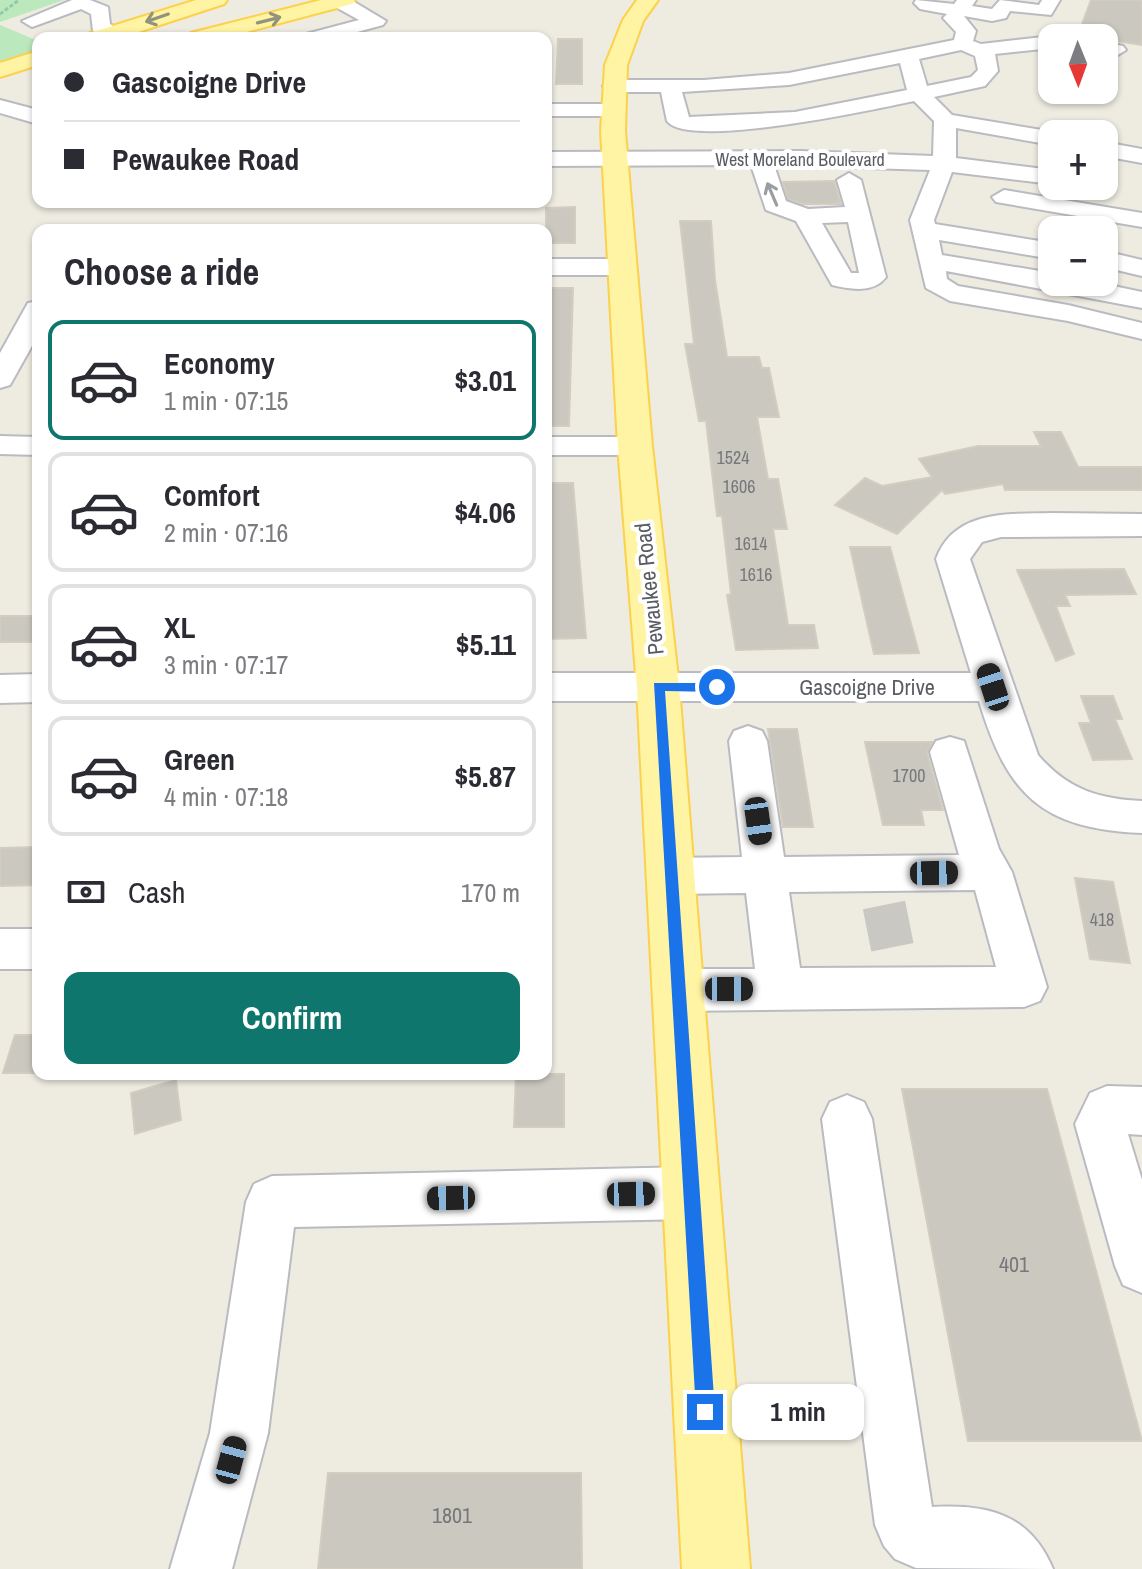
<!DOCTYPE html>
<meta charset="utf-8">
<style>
:root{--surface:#fff;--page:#f7f7f7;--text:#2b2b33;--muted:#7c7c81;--line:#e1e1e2;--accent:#0f766e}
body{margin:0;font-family:"Archivo Narrow",sans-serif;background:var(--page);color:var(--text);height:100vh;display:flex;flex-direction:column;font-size:30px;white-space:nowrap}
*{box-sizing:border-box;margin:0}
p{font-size:26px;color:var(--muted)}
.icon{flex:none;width:44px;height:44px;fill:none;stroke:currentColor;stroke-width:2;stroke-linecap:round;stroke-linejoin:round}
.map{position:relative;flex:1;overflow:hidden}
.panel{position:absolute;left:32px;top:224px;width:520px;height:856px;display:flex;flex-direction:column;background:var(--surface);border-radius:16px;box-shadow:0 2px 6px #0004}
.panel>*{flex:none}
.hud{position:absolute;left:32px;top:32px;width:520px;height:176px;border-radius:16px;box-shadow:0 2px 6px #0004;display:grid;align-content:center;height:176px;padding:0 32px;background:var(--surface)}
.needle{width:52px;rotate:179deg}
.tools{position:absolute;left:1038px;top:24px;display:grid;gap:16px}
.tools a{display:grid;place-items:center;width:80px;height:80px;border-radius:16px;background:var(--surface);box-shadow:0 2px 6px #0004;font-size:40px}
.end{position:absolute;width:36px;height:36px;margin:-18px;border:10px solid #1a73e8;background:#fff;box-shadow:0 0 0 4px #fff}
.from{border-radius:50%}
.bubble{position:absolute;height:56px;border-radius:16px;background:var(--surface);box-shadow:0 2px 6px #0004;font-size:26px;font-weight:700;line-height:56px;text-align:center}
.car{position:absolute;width:24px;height:48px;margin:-24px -12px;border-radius:10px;box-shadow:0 0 6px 2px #0007;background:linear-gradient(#222 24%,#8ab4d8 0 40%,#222 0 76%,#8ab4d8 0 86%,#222 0)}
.hud b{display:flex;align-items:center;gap:28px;height:76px;font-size:30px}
.hud b+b{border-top:2px solid var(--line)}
.hud i{width:20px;height:20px;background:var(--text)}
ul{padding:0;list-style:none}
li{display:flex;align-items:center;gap:24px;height:120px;margin:0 16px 12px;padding:0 16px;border:4px solid var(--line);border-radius:16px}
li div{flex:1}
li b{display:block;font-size:30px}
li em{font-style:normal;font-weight:700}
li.selected{border-color:var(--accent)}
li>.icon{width:72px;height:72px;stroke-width:1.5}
h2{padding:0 32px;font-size:36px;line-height:96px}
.pay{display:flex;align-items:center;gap:20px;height:88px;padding:0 32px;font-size:30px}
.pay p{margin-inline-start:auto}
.cta{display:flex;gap:16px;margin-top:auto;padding:16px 32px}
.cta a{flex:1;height:92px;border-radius:16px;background:var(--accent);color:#fff;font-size:32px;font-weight:700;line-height:92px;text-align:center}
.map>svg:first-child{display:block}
.green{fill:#bbe8bc}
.building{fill:#cbc8c0;stroke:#d3cdbf;stroke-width:2}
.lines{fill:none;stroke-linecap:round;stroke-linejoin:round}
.minor-tunnel{stroke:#c9c8c2;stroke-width:43;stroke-dasharray:43 21;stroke-linecap:butt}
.minor-casing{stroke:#b9bbc1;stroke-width:4}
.major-casing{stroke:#fcd14b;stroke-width:4}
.path{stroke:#93c9a4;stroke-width:3;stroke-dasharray:4 2;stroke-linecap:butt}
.minor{fill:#fff;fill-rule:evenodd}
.major{fill:#fff4a4;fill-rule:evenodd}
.oneway{stroke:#93927a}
.oneway2{stroke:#9b9ea1}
.route{fill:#1a73e8}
.labels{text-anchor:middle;stroke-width:8;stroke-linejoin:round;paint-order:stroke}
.far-street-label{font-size:18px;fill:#595d63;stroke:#fff}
.number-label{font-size:18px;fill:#76787a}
.street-label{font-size:22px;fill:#595d63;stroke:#fff}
.near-number-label{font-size:22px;fill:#76787a}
</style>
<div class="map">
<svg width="1142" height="1569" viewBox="0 0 1142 1569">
<rect width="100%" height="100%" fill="#eeebe1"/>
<!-- green -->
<g class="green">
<path d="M0 0H64L0 22Z"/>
<path d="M0 25 38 41V50L0 62Z"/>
</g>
<!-- building -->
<g class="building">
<path d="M1091 0H1142V45L1078 35Z"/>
<path d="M558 39H582V84H556Z"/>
<path d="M834 181 841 204H803L788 199 783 182Z"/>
<path d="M575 207V243H546V208Z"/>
<path d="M680 221H711L715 280 727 357H759L762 368H769L779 417H757L768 479H778L787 529H773L788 625H814L818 648 736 650 727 595 731 594 722 516H717L706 421H699L685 344H694Z"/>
<path d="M546 288H573L569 426H546Z"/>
<path d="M1034 432H1061L1078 467H1142V490H1005L1003 484 945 494 942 490 897 534 835 505 865 478 882 486 932 477 919 459 978 446H1041Z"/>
<path d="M546 483H573L586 638 546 639Z"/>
<path d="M850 547H890L919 653 874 654Z"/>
<path d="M1124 569 1136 594 1065 595 1070 606H1056L1074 654 1056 661 1017 570Z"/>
<path d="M0 616H38L33 642H0Z"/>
<path d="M1081 696H1113L1122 719H1115L1132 759 1093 760 1079 723H1091Z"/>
<path d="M768 729H797L813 827H783Z"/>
<path d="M865 742H932L927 753 943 810H921L924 825H883Z"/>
<path d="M38 847V885L0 886V848Z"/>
<path d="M1075 878 1113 882 1130 963 1090 959Z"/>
<path d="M15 1035H38V1073H3Z"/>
<path d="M516 1074H564V1127H514Z"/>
<path d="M176 1080 181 1120 135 1134 131 1093Z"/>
<path d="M902 1089H1047L1142 1441H968Z"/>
<path d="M328 1473H581L582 1569H318Z"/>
</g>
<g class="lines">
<!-- minor-tunnel -->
<path class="minor-tunnel" d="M884 905 895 960"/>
<!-- minor casing -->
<g class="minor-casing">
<g id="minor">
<path d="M72 0H90L108 7 110 24 123 33 120 37 110 38 93 31 91 14 81 9 32 27 22 21Z"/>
<path d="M330 0H351L386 21 383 25 335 38H303L306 34 359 20 332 5Z"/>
<path d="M916 0 954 4 957 0H976L972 6 992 9 1000 0 1039 5 1042 0H1060L1051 15 1010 11 1006 18 992 21 964 16 976 31 973 41 981 44 1052 36 1059 38H1052V48L995 54 998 71 985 86 934 97 952 115 1060 133 1052 134V145L956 128V158L1052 170V184L952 172 934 220 935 224 1052 243V259L939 240 942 255 1052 273V282H1095L1142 292V308L946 271 947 279 958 286 1068 305 1142 323V339L1068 321 950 301 926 288 910 220 930 170 774 165 786 201 808 209 845 207 837 180 849 173 861 180 886 277C873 294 850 289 832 285L796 221 766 210 751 165 546 166V152L800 151 933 156 934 121 914 101C876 109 689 150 667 121L661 92H613L603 86 613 80H704L789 73 954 40 956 32 943 18 947 14 920 9 914 3ZM961 50 975 56 978 70 971 77 927 86 919 59ZM900 63 907 90 795 112 689 117 682 92 789 85ZM848 222 859 273H851L822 223Z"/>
<path d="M1104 42 1123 46 1126 50 1116 56 1104 54Z"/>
<path d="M0 100 38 110V124L0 113Z"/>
<path d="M546 104H612L623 110 612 116H546Z"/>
<path d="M1104 142 1142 149V163L1104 156Z"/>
<path d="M1004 190 1142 213V227L996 202 992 197Z"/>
<path d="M1104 251 1142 260V276L1104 267Z"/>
<path d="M546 259H622L635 267 622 275H546Z"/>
<path d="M38 301V335L10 385 0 388V353L28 303Z"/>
<path d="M0 436 38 437V455L0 454Z"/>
<path d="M546 437H635L646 439 650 446 646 453 635 455H546Z"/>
<path d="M1052 513 1142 514V536L1001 537 982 542 970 559 1038 755C1067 789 1098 799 1142 801V833C1041 829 1007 794 979 701H546V673H971L936 559C954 510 1007 514 1052 513Z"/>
<path d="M38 674V702L0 703V675Z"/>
<path d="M748 726 762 731 767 741 784 857 959 855 930 752 936 741 950 737 964 741 999 849 1012 872 1047 987 1040 1001 1024 1007 678 1011 662 1004 655 990 662 976 678 969H755L746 893 671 894 656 889 650 876 656 863 671 858 742 857 729 741 734 731ZM975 890 996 967 800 968 789 892Z"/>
<rect x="0" y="929" width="38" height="40"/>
<path d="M1107 1086 1142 1087V1135L1128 1134 1142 1180V1293L1123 1285 1115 1266 1075 1124 1090 1093Z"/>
<path d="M847 1095 864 1102 872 1119 932 1507C988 1504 1030 1514 1053 1569L916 1568 895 1559 884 1546 875 1525 822 1119 830 1102Z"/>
<path d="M691 1167 709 1175 717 1193 709 1211 691 1219 294 1227 268 1433 232 1569H170L210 1433 246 1202 254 1184 272 1176Z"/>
</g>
</g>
<!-- major casing -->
<g class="major-casing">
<g id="major">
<path d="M196 0H227L224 4 120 38H87L90 33Z"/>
<path d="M321 0H355L352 4 224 38H188L191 33Z"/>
<path d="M637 0H658L643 21 627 65 625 131 652 446 679 687 750 1569H682L637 687 618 446 601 131 605 65 623 20Z"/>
<path d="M38 51V65L0 77V63Z"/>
</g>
</g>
<!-- path -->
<path class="path" d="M0 14 19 0"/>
<!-- minor -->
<use href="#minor" class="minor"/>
<!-- major -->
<use href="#major" class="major"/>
</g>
<!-- one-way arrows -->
<defs><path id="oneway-shaft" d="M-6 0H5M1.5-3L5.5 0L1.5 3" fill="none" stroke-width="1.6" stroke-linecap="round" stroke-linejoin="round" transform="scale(2)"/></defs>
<g class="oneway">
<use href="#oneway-shaft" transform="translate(157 18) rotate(161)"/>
<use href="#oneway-shaft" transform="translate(269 20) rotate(-14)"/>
</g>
<use class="oneway2" href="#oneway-shaft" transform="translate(772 194) rotate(-113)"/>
<!-- route -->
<path class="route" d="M654 683H717L723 687 717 692 665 691 715 1412 705 1422 696 1412Z"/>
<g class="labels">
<!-- far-street labels -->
<g class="far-street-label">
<text x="800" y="166">West Moreland Boulevard</text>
</g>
<!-- number labels -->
<g class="number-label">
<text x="733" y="464">1524</text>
<text x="739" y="493">1606</text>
<text x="751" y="550">1614</text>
<text x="756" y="581">1616</text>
<text x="909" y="782">1700</text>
<text x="1102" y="926">418</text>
</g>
<!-- street labels -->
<g class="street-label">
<text transform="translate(649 589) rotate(-96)" y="8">Pewaukee Road</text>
<text x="867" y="695">Gascoigne Drive</text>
</g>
<!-- near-number labels -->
<g class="near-number-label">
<text x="1014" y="1272">401</text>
<text x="452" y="1523">1801</text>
</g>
</g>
</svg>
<div class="tools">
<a><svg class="needle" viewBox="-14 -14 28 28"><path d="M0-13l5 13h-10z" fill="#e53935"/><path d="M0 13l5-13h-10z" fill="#7c7c81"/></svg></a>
<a>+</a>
<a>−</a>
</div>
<i class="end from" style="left:717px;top:687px"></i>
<i class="end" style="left:705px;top:1412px"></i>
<div class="bubble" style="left:732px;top:1384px;width:132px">1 min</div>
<i class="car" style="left:993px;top:687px;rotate:342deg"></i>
<i class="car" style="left:758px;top:821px;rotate:172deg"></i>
<i class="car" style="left:934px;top:873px;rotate:89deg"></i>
<i class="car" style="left:729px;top:989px;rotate:90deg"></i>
<i class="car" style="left:631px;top:1194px;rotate:89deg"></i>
<i class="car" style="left:451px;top:1198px;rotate:269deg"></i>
<i class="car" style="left:231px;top:1460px;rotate:15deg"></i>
<div class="hud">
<b><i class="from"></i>Gascoigne Drive</b>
<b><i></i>Pewaukee Road</b>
</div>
<section class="panel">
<h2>Choose a ride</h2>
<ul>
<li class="selected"><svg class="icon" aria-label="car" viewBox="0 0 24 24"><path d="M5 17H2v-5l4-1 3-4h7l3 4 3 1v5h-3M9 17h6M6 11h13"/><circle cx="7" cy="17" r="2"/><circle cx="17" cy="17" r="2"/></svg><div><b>Economy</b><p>1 min · 07:15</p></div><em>$3.01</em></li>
<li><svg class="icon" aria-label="car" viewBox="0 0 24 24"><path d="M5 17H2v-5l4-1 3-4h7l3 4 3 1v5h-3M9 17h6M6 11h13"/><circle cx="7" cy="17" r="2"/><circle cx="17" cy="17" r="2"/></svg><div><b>Comfort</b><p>2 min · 07:16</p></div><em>$4.06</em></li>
<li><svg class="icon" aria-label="car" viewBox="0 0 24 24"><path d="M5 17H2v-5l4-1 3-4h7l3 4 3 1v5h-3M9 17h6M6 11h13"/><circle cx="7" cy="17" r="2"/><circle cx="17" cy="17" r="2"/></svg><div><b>XL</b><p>3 min · 07:17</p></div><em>$5.11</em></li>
<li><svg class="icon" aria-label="car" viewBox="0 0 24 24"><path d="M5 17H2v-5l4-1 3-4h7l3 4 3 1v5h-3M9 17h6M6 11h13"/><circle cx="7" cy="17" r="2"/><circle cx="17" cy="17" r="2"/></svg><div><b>Green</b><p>4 min · 07:18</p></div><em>$5.87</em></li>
</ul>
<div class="pay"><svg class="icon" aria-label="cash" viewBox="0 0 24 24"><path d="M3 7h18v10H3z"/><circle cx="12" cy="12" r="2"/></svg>Cash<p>170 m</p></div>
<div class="cta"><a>Confirm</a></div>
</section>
</div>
